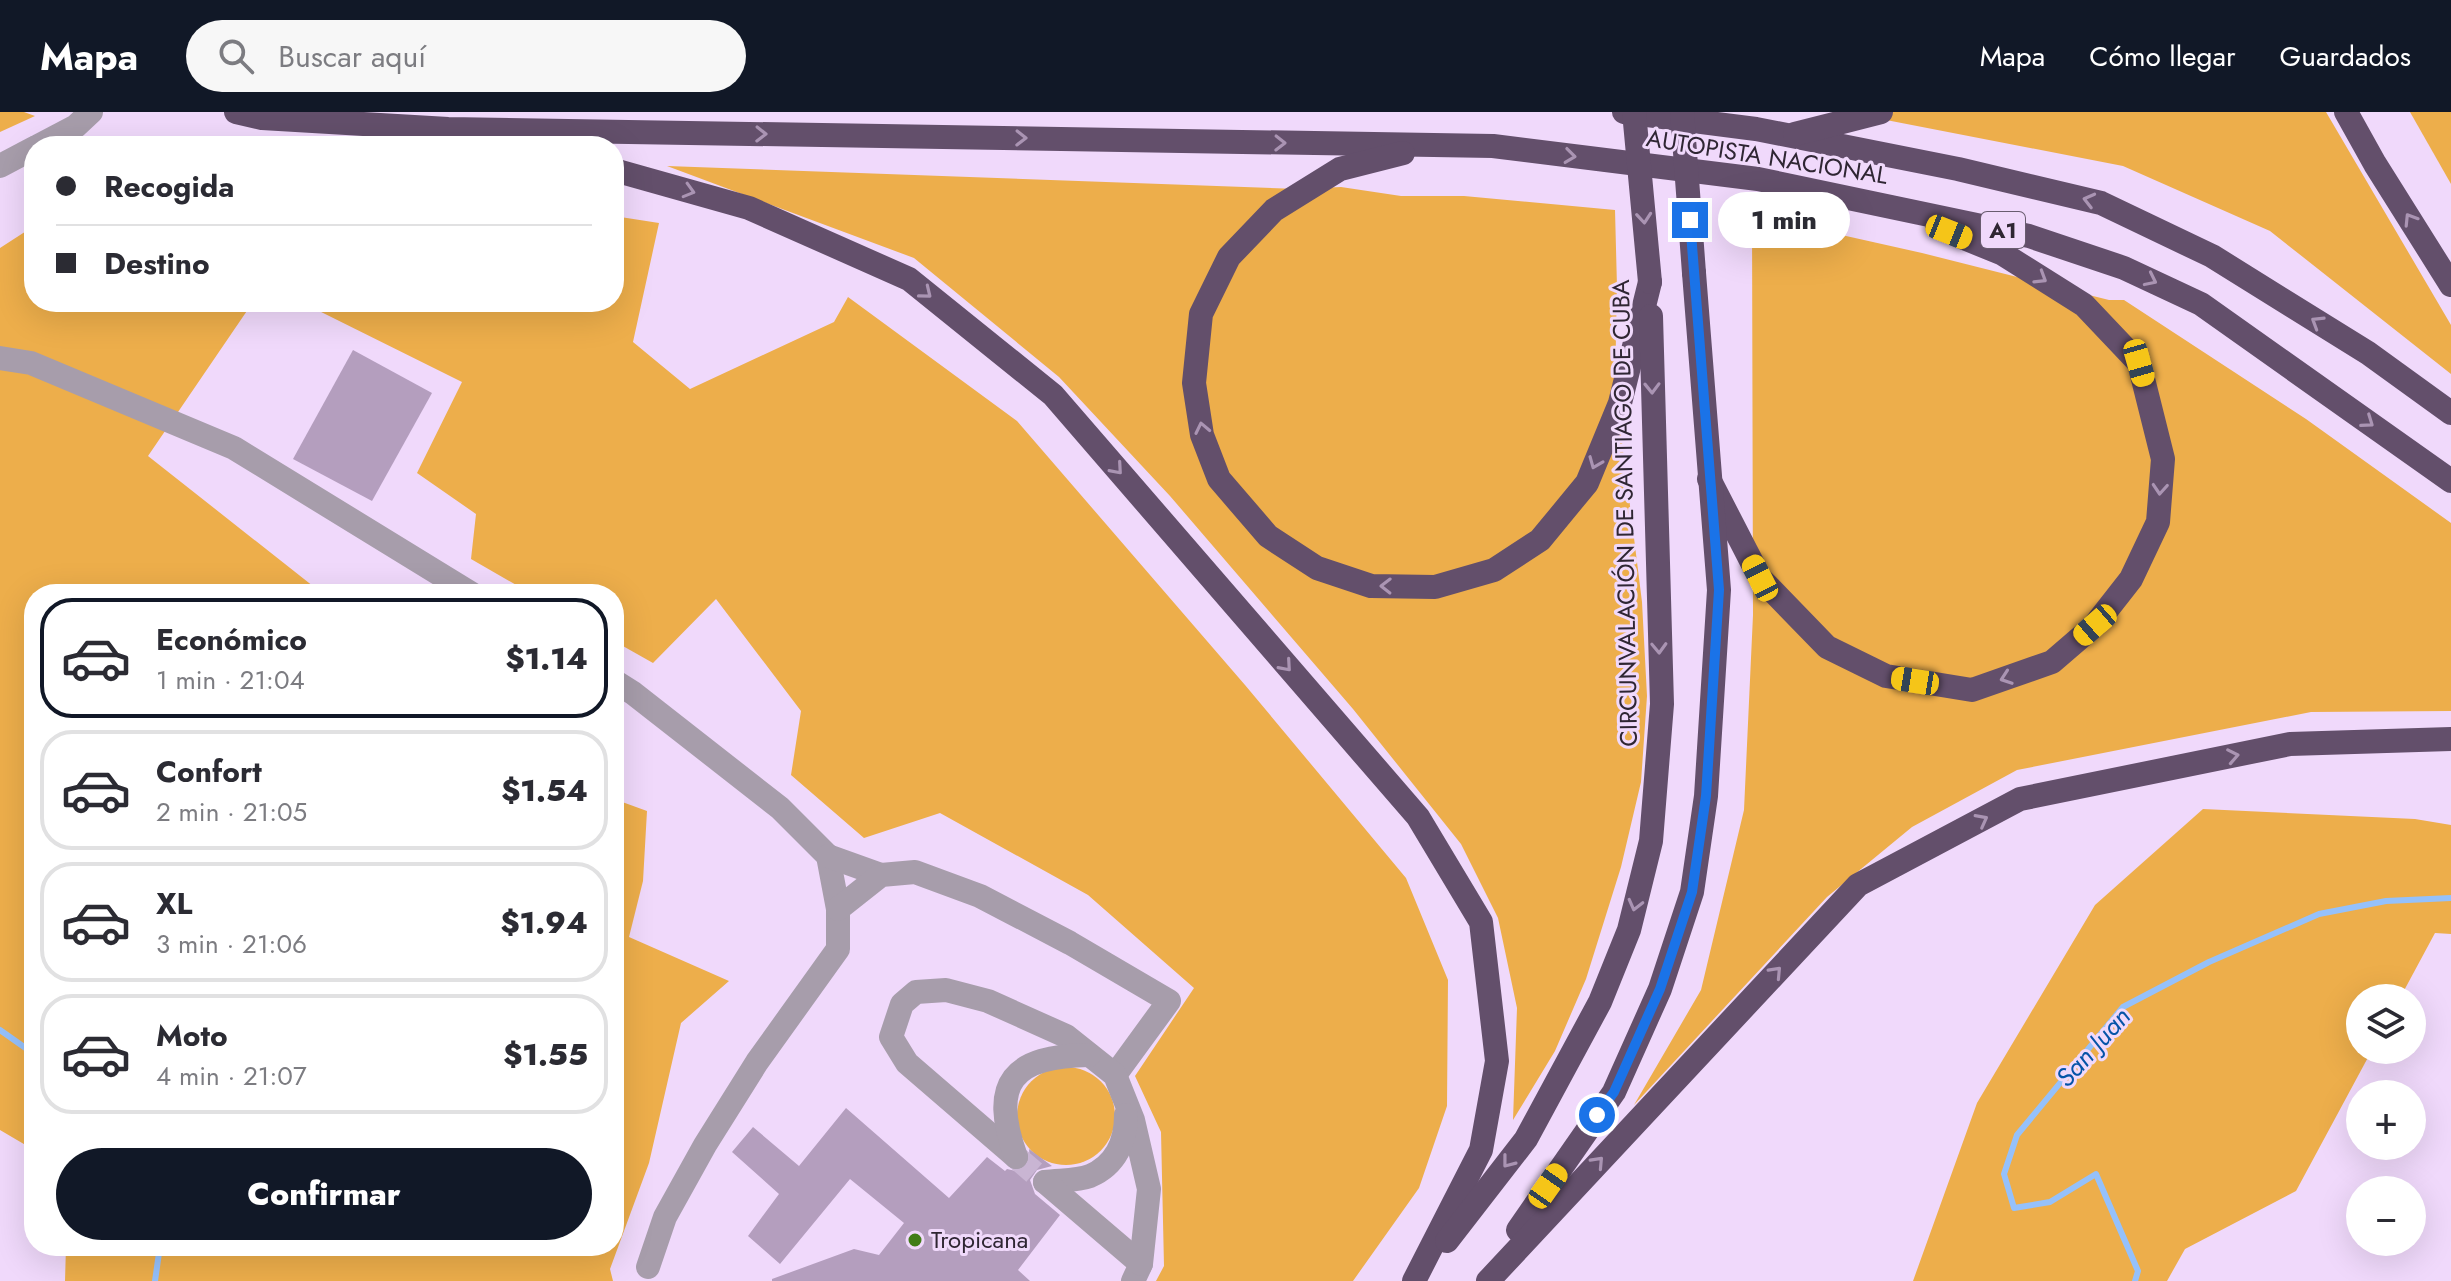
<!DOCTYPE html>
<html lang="es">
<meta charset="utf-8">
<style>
:root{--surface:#fff;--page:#f7f7f7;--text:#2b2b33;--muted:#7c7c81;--line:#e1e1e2;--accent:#111827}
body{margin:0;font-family:Jost,sans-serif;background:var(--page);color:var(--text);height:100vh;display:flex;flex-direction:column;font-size:30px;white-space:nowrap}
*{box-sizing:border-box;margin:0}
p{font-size:26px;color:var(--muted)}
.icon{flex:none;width:44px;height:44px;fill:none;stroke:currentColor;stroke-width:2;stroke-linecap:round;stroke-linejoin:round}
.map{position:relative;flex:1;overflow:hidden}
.sheet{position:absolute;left:24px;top:472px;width:600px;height:672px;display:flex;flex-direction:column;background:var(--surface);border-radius:32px;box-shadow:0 8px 32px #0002}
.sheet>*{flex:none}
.guide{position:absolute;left:24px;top:24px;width:600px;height:176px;border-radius:32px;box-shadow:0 8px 32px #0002;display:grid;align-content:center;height:176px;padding:0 32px;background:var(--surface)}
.controls{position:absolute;left:2346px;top:872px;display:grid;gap:16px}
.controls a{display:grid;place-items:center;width:80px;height:80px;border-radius:50%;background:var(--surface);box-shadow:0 8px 32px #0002;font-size:40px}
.end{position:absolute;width:36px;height:36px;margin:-18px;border:10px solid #1a73e8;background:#fff;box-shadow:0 0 0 4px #fff}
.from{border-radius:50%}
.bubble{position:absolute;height:56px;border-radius:28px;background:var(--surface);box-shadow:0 8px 32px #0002;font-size:26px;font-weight:800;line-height:56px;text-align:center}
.car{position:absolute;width:24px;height:48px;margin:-24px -12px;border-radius:10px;box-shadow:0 0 6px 2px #0007;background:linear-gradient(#f5c518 24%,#345 0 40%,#f5c518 0 76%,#345 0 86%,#f5c518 0)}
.guide b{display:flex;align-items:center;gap:28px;height:76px;font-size:30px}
.guide b+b{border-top:2px solid var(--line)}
.guide i{width:20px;height:20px;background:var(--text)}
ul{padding:14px 0 0;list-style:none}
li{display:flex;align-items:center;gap:24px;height:120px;margin:0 16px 12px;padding:0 16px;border:4px solid var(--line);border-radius:32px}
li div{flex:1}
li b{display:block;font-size:30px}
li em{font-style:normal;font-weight:800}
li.on{border-color:var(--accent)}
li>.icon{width:72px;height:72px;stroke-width:1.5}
.button{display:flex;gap:16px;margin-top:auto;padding:16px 32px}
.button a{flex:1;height:92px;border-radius:48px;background:var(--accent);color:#fff;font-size:32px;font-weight:800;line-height:92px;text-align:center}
header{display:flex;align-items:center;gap:48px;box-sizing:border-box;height:112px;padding:0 40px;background:var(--accent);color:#fff}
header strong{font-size:38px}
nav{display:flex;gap:44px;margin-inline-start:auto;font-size:28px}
.search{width:560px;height:72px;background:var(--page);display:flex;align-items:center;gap:20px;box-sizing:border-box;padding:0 28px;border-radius:44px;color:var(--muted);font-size:30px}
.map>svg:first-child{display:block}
.green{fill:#edae4b}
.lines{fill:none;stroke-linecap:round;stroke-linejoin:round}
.stream{stroke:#95c1fb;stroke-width:6}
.building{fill:#b49ebe}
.minor-tunnel{stroke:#c9b5d3;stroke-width:24;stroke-dasharray:24 12;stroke-linecap:butt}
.minor{stroke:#a79dab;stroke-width:24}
.highway{stroke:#634f6b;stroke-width:24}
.highway-bridge{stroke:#634f6b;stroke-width:24}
.oneway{stroke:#aa94b3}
.route{stroke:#1a73e8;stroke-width:10}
.poi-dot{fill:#417d18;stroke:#f0d9fb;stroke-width:3}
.labels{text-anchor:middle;stroke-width:6;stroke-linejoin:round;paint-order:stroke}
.shield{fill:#f0d9fb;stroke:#695c6f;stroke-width:2}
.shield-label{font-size:22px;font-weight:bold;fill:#2f2633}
.street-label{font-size:24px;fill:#2f2633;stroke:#f0d9fb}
.poi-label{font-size:24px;fill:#2f2633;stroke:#f0d9fb;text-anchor:start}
.water-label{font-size:26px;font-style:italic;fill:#0554a8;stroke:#f0d9fb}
</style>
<header>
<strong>Mapa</strong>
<div class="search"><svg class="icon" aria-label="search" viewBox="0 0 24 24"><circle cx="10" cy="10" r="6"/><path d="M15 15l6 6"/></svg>Buscar aquí</div>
<nav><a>Mapa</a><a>Cómo llegar</a><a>Guardados</a></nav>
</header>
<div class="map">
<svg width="2451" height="1169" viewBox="0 0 2451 1169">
<rect width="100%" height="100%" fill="#f0d9fb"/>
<!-- green -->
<g class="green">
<path d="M0 0H24L35 4 0 20Z"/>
<path d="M1845 0H2326L2451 213V262L2270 119 2123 54Z"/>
<path d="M2410 0H2451V72Z"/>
<path d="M667 54 1299 77 1341 75 1401 84H1464L1615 98 1617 175 1615 274 1642 490 1647 584 1641 670 1621 755 1586 867 1555 939 1513 1008 1517 896 1498 806 1461 732 1353 597 1170 384 1059 265 914 146Z"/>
<path d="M1752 103 1922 141 2109 188H2124L2306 307 2451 411V599L2311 600 2017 658 1912 715 1827 785 1634 993 1701 878 1744 698 1753 503Z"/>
<path d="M614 104 659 111 633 230 690 277 834 210 848 185 1017 309 1245 573 1406 766 1448 868 1447 994 1419 1076 1353 1169H1156L1164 1154 1161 1020 1135 964 1194 876 1088 783 940 701 864 726 791 663 801 599 716 487 653 551 614 529V482H532L471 447 476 402 417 361 462 270 301 190H614Z"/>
<path d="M34 114V190H253L148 344 323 482H34V1038L0 1018V136Z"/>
<path d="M614 687 647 699 643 769 629 825 729 869 681 911 649 1051 610 1157 613 1169H65L66 1134H614Z"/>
<path d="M2203 697 2415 707 2451 713V822L2435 821 2400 886H2360V938H2372L2296 1079 2185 1137 2167 1169H1913L1977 991 2095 793Z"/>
<circle cx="1066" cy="1004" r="49"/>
</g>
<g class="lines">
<!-- stream -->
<g class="stream">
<path d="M0 918 34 942"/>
<path d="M155 1169 160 1134"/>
<path d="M2135 1169 2138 1159 2096 1062 2050 1090 2014 1096 2004 1062 2017 1023 2123 895 2209 850 2319 802 2386 789 2451 786"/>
</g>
</g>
<!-- building -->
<g class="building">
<path d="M353 238 432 281 372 389 293 347Z"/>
<path d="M846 996 949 1086 987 1045 1005 1059 1007 1057 1020 1060 1026 1056 1030 1049 1029 1037 1052 1054 1037 1058 1030 1068 1035 1082 1060 1103 1018 1158 1030 1169H772V1167L854 1137 879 1143 904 1111 850 1067 780 1152 748 1124 779 1082 732 1040 753 1015 799 1054Z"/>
</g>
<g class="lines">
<!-- minor-tunnel -->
<path class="minor-tunnel" d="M1016 1045 1045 1070"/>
<!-- minor -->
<g class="minor">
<path d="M38 34 76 14 91 0"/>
<path d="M0 54 34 36"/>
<path d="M0 246 31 251 234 336 472 482"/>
<path d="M614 569 633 581 780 696 828 744 838 797V837L757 950 705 1033 665 1105 648 1155"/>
<path d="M828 744 881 763"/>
<path d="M838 797 881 763 915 760 980 784 1070 831 1169 889 1115 963"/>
<path d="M1016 1045 907 951 891 925 902 892 916 880 946 878 988 889 1066 924 1115 963 1133 1008 1149 1077 1141 1152 1133 1169"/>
<path d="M1016 1045C989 970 1013 944 1089 943"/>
<path d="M1045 1070C1059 1068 1077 1069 1090 1064 1116 1053 1126 1029 1126 1003"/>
<path d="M1045 1070 1141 1152"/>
</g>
<!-- highway -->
<g class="highway">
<path d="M236 0 262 6 448 17 1493 34 1758 67 2029 124 2124 156 2201 192 2451 369"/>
<path d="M1624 0 1756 17 1958 57 2101 91 2212 144 2368 241 2451 301"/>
<path d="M2346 0 2375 52 2451 173"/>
<path d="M1795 22 1881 0"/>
<path d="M1403 41 1340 57 1274 98 1229 145 1201 202 1194 271 1202 323 1219 367 1268 424 1317 456 1371 474 1435 475 1494 458 1540 428 1587 371 1620 291 1650 170"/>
<path d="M614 58 749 96 909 167 1053 283 1418 705 1481 810 1497 949 1481 1038 1414 1169"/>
<path d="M1709 367 1760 466 1827 535 1886 564 1972 578 2052 550 2095 513 2131 467 2158 410 2163 347 2139 251 2084 193 2003 142 1937 115"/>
<path d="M1518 1118 1614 980 1660 877 1692 780 1706 684 1719 478 1694 161"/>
<path d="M1447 1129 1526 1027 1600 890 1629 818 1651 729 1662 592 1651 204"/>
<path d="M1488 1169 1858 773 2020 687 2290 632 2451 627"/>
</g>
<!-- highway-bridge -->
<g class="highway-bridge">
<path d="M1634 0 1650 170"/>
<path d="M1682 0 1694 161"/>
</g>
</g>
<!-- one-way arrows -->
<defs><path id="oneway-chevron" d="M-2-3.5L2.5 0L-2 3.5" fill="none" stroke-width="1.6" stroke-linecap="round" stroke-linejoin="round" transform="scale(2)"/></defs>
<g class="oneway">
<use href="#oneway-chevron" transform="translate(761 22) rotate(1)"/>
<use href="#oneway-chevron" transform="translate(1021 26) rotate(1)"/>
<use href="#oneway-chevron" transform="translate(1280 31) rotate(1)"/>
<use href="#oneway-chevron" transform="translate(1570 44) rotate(7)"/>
<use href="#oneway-chevron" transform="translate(689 79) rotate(16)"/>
<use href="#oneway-chevron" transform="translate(2089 88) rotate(-166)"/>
<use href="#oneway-chevron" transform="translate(1644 106) rotate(85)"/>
<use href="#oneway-chevron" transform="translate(2410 107) rotate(-122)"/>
<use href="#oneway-chevron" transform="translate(2041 166) rotate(32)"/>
<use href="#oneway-chevron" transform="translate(2151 168) rotate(26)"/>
<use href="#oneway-chevron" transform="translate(926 181) rotate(39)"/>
<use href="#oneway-chevron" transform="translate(2317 210) rotate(-148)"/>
<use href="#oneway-chevron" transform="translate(1652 276) rotate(89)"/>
<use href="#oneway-chevron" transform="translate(2368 310) rotate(35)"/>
<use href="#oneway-chevron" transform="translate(1202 316) rotate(-102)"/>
<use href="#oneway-chevron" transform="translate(1595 351) rotate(112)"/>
<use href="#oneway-chevron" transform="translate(1117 357) rotate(49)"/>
<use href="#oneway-chevron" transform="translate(2160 377) rotate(94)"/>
<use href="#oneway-chevron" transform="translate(1386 474) rotate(-179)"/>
<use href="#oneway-chevron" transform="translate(1659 536) rotate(88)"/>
<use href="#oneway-chevron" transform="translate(1286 554) rotate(49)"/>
<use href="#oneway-chevron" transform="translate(2006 566) rotate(161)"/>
<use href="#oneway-chevron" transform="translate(2233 644) rotate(-11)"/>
<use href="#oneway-chevron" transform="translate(1982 708) rotate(-28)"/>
<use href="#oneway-chevron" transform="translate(1635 793) rotate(104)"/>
<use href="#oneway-chevron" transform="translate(1776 860) rotate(-47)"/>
<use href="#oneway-chevron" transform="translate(1508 1050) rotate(128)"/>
<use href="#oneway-chevron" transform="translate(1598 1050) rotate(-47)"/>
</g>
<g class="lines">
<!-- route -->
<path class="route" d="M1597 1003 1614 980 1660 877 1692 780 1706 684 1719 478 1690 108"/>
</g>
<!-- markers -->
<circle class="poi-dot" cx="915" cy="1128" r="8"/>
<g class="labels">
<!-- shield labels -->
<rect class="shield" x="1981" y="100" width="44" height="36" rx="6"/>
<g class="shield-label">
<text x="2003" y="126">A1</text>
</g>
<!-- street labels -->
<g class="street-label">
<text transform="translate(1767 45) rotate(9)" y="8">AUTOPISTA NACIONAL</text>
<text transform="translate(1625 401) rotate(-91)" y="8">CIRCUNVALACIÓN DE SANTIAGO DE CUBA</text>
</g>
<!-- poi labels -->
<g class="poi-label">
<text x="931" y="1136">Tropicana</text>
</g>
<!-- water labels -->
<g class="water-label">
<text transform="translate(2093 935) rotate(-48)" y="9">San Juan</text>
</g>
</g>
</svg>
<div class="controls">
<a><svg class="icon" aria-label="layers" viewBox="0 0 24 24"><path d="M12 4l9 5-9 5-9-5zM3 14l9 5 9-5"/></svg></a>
<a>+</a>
<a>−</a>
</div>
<i class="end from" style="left:1597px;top:1003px"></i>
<i class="end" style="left:1690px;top:108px"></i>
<div class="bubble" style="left:1718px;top:80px;width:132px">1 min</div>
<i class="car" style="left:1949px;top:120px;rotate:112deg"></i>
<i class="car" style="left:2139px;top:251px;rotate:164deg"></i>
<i class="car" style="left:1760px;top:466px;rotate:333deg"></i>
<i class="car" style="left:2095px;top:513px;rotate:229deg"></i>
<i class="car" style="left:1915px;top:569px;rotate:279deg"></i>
<i class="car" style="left:1548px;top:1074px;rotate:35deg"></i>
<div class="guide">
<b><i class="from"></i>Recogida</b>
<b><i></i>Destino</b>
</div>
<section class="sheet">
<ul>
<li class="on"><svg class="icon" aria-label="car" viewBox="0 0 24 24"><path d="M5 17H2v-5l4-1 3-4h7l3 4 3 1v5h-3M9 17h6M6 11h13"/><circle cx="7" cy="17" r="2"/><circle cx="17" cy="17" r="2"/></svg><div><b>Económico</b><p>1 min · 21:04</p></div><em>$1.14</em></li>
<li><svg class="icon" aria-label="car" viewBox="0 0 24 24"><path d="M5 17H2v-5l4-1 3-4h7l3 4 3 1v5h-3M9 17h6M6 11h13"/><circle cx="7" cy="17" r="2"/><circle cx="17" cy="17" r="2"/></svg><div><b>Confort</b><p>2 min · 21:05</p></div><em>$1.54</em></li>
<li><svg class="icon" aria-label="car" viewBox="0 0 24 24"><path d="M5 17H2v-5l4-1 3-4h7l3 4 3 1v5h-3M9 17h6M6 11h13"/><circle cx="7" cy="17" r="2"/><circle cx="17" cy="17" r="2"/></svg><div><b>XL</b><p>3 min · 21:06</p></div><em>$1.94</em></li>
<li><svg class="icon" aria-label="car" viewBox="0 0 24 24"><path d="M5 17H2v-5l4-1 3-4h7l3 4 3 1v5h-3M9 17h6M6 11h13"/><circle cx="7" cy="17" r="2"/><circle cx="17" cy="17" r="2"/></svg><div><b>Moto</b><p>4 min · 21:07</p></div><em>$1.55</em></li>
</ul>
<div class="button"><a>Confirmar</a></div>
</section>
</div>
